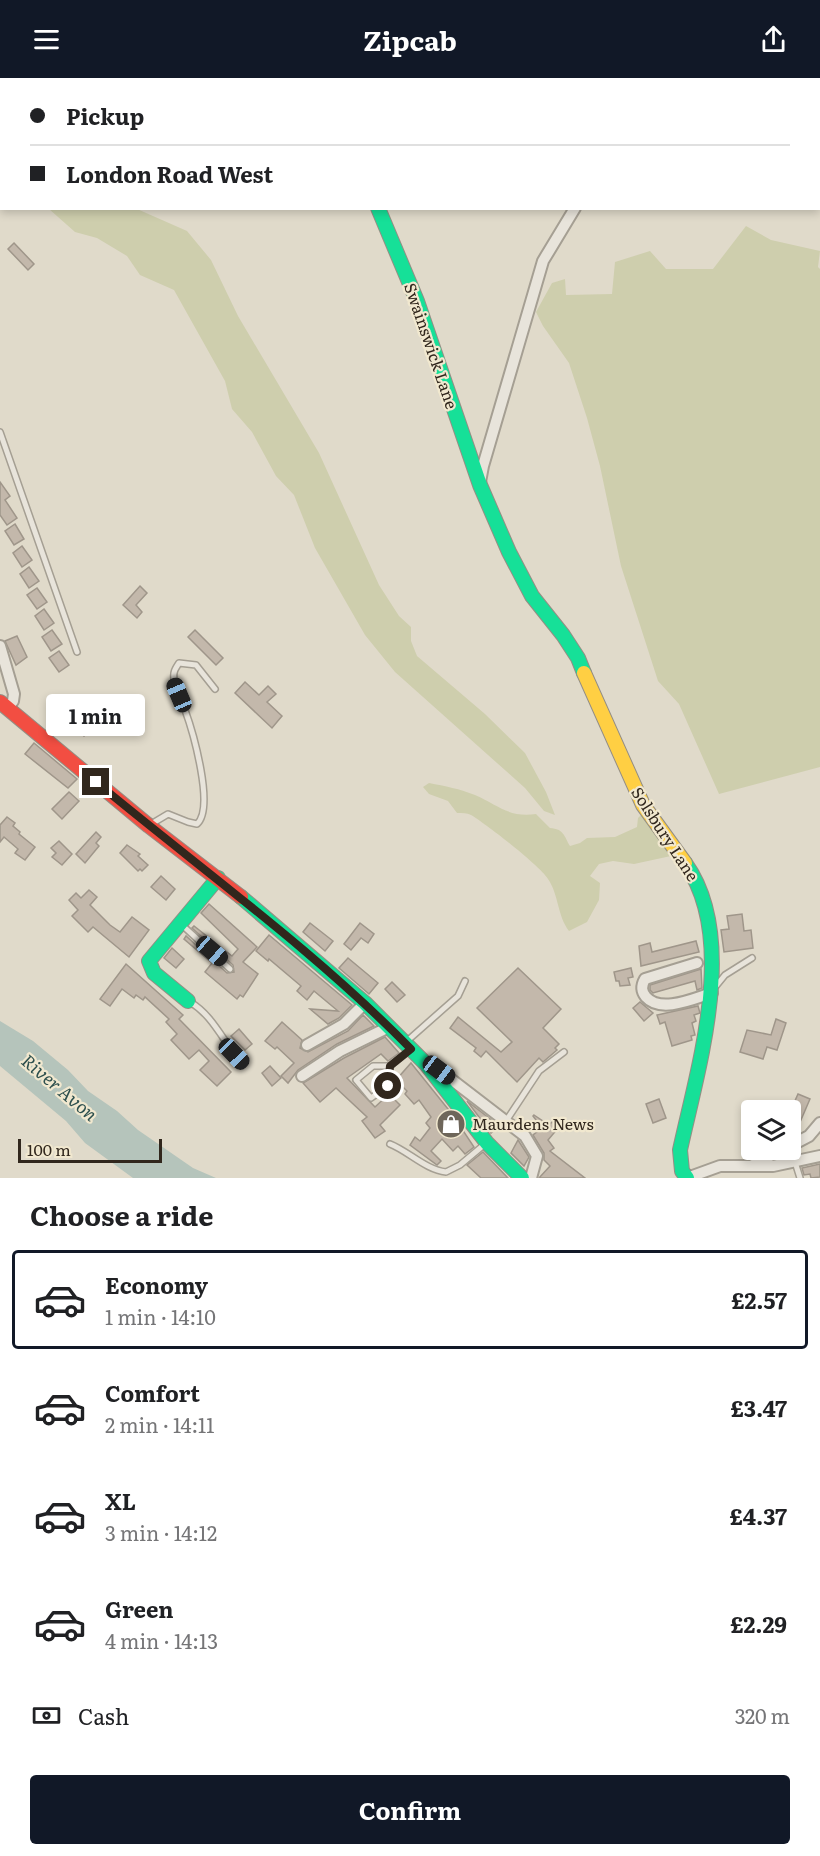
<!DOCTYPE html>
<meta charset="utf-8">
<style>
:root{--surface:#fff;--page:#f6f6f6;--text:#202124;--muted:#757577;--line:#e0e0e0;--accent:#111827}
body{margin:0;font-family:Literata,serif;background:var(--page);color:var(--text);height:100vh;display:flex;flex-direction:column;font-size:22px;white-space:nowrap}
*{box-sizing:border-box;margin:0}
p{font-size:20px;color:var(--muted)}
.icon{flex:none;width:33px;height:33px;fill:none;stroke:currentColor;stroke-width:2;stroke-linecap:round;stroke-linejoin:round}
.map{position:relative;height:1100px;overflow:hidden}
.details{display:flex;flex-direction:column;background:var(--surface);flex:1}
.details>*{flex:none}
.hud{position:absolute;left:0px;top:0px;width:820px;height:132px;box-shadow:0 3px 9px #0003;display:grid;align-content:center;height:132px;padding:0 30px;background:var(--surface)}
.controls{position:absolute;left:741px;top:1022px;display:grid;gap:12px}
.controls a{display:grid;place-items:center;width:60px;height:60px;border-radius:6px;background:var(--surface);box-shadow:0 3px 9px #0003;font-size:30px}
.scale{position:absolute;left:18px;bottom:15px;width:144px;box-sizing:border-box;padding-left:6px;border:3px solid #31271d;border-top:0;font-size:16px;line-height:21px;white-space:nowrap;color:#31271d;-webkit-text-stroke:4px #f1e8cf;paint-order:stroke}
.end{position:absolute;width:27px;height:27px;margin:-14px;border:8px solid #31271d;background:#fff;box-shadow:0 0 0 3px #fff}
.from{border-radius:50%}
.bubble{position:absolute;height:42px;border-radius:6px;background:var(--surface);box-shadow:0 3px 9px #0003;font-size:20px;font-weight:700;line-height:42px;text-align:center}
.car{position:absolute;width:18px;height:36px;margin:-18px -9px;border-radius:8px;box-shadow:0 0 4px 2px #0007;background:linear-gradient(#222 24%,#8ab4d8 0 40%,#222 0 76%,#8ab4d8 0 86%,#222 0)}
.hud b{display:flex;align-items:center;gap:21px;height:57px;font-size:22px}
.hud b+b{border-top:2px solid var(--line)}
.hud i{width:15px;height:15px;background:var(--text)}
ul{padding:0;list-style:none}
li{display:flex;align-items:center;gap:18px;height:99px;margin:0 12px 9px;padding:0 18px;border:3px solid transparent;border-radius:6px}
li div{flex:1}
li b{display:block;font-size:22px}
li em{font-style:normal;font-weight:700}
li.current{border-color:var(--accent)}
li>.icon{width:54px;height:54px;stroke-width:1.5}
h2{padding:0 30px;font-size:27px;line-height:72px}
.pay{display:flex;align-items:center;gap:15px;height:66px;padding:0 30px;font-size:22px}
.pay p{margin-inline-start:auto}
.action{display:flex;gap:12px;margin-top:auto;padding:12px 30px}
.action a{flex:1;height:69px;border-radius:6px;background:var(--accent);color:#fff;font-size:24px;font-weight:700;line-height:69px;text-align:center}
header{display:flex;justify-content:space-between;align-items:center;height:78px;padding:0 30px;background:var(--accent);color:#fff;font-size:27px;font-weight:700}
.map>svg:first-child{display:block}
.green{fill:#cecead}
.water{fill:#b5c4bb}
.building{fill:#c3b8ab;stroke:#9f968a;stroke-width:1.5}
.lines{fill:none;stroke-linecap:round;stroke-linejoin:round}
.lane-casing{stroke:#a59f93;stroke-width:8}
.street-casing{stroke:#a59f93;stroke-width:14}
.fast-casing{stroke:#948e84;stroke-width:16}
.slow-casing{stroke:#948e84;stroke-width:16}
.jam-casing{stroke:#948e84;stroke-width:16}
.lane{stroke:#e8e4db;stroke-width:5}
.street{stroke:#e8e4db;stroke-width:10}
.fast{stroke:#16e098;stroke-width:14}
.slow{stroke:#ffcf43;stroke-width:14}
.jam{stroke:#f24e42;stroke-width:14}
.route{stroke:#31271d;stroke-width:8}
.labels{text-anchor:middle;stroke-width:4.5;stroke-linejoin:round;paint-order:stroke}
.street-label{font-size:16px;fill:#31271d;stroke:#f1e8cf}
.poi-label{font-size:16px;fill:#31271d;stroke:#f1e8cf;text-anchor:start}
.water-label{font-size:18px;font-style:italic;fill:#2e504e;stroke:#f1e8cf}
</style>
<header><svg class="icon" aria-label="menu" viewBox="0 0 24 24"><path d="M4 6h16M4 12h16M4 18h16"/></svg>Zipcab<svg class="icon" aria-label="share" viewBox="0 0 24 24"><path d="M12 15V3M7 8l5-5 5 5M5 13v7h14v-7"/></svg></header>
<div class="map">
<svg width="820" height="1100" viewBox="0 0 820 1100">
<rect width="100%" height="100%" fill="#e0daca"/>
<!-- green -->
<g class="green">
<path d="M49 131H137L187 153 211 182 238 238 319 375 379 507 399 538 411 549V563L417 578 485 636 525 675 546 714 555 737 544 733 525 710 395 594 365 557 315 470 294 417 276 398 252 354 232 331 225 303 174 212 140 197 127 178 97 160 75 154Z"/>
<path d="M746 148 771 162 820 173 818 189 820 191V689L719 716 679 626 658 603 621 488 600 388 587 340 569 285 543 248 536 234 552 205 565 201 566 217 612 216 615 184 650 173 666 191H713Z"/>
<path d="M429 705C445 708 460 711 475 717 498 727 509 740 536 736L550 750C564 751 564 758 570 768L580 765 587 760 615 759 637 749 638 740 642 736 671 778 634 786 613 783 599 786 590 798 600 805 599 822 587 844 569 853C557 837 559 817 548 801 540 788 485 745 471 737 467 735 462 735 457 735L448 723 429 716 423 709Z"/>
</g>
<!-- water -->
<path class="water" d="M0 943 33 963 68 992 88 1013 117 1033 138 1052 193 1090 216 1100H133L85 1065 66 1043 0 988Z"/>
<!-- building -->
<g class="building">
<path d="M14 165 34 186 28 192 8 171Z"/>
<path d="M0 404 10 418 5 422 17 440 7 447 0 437Z"/>
<path d="M15 446 24 461 14 467 5 453Z"/>
<path d="M22 468 32 482 22 489 13 475Z"/>
<path d="M29 489 39 503 29 510 20 496Z"/>
<path d="M140 508 147 515 136 527 142 534 137 540 123 527Z"/>
<path d="M37 510 47 524 37 531 27 517Z"/>
<path d="M44 531 54 545 44 552 35 538Z"/>
<path d="M52 552 62 566 51 573 42 559Z"/>
<path d="M195 552 223 580 216 587 188 559Z"/>
<path d="M17 558 27 579 16 587 5 563Z"/>
<path d="M59 573 69 587 59 594 49 580Z"/>
<path d="M245 604 259 617 268 608 276 616 267 624 282 638 272 650 235 615Z"/>
<path d="M75 630 94 646 84 658 65 643Z"/>
<path d="M34 665 77 701 68 710 25 676Z"/>
<path d="M69 714 79 723 62 741 52 731Z"/>
<path d="M7 739 15 745 13 748 20 754 19 756 35 769 25 782 15 775 18 771 4 759 0 764V747Z"/>
<path d="M96 754 101 759 96 765 99 768 85 785 76 776Z"/>
<path d="M59 763 72 776 62 787 52 779 56 775 51 770Z"/>
<path d="M127 767 140 776 138 778 148 787 142 793 140 791 138 793 120 775Z"/>
<path d="M161 798 175 811 166 822 151 809Z"/>
<path d="M89 812 97 819 90 827 110 847 120 854 132 839 149 852 129 879 93 849 88 854 72 838 78 832 69 822 76 815 81 820Z"/>
<path d="M209 826 257 869 243 884 258 896 243 919 240 917 237 921 205 894 212 885 184 861 186 858 227 895 234 894 233 887 192 850 194 848 232 878 238 871 201 835Z"/>
<path d="M742 836 744 853 751 852 753 870 724 874 721 852 729 851 727 838Z"/>
<path d="M310 845 333 863 325 873 303 854Z"/>
<path d="M360 845 374 856 368 865 361 860 351 872 344 866Z"/>
<path d="M269 857 352 927 339 940 328 946 310 931 338 933 314 913 307 922 297 913 301 908 269 881 268 883 256 873Z"/>
<path d="M696 863 699 874 641 888 639 868 650 865 652 874Z"/>
<path d="M172 870 184 881 176 890 164 880Z"/>
<path d="M348 880 378 905 369 916 339 890Z"/>
<path d="M126 886 183 937 179 941 231 994 217 1008 200 992 209 983 199 972 189 981 171 962 177 956 166 944 169 941 145 919 143 922 136 917 134 920 122 911 110 928 100 921Z"/>
<path d="M518 890 561 931 543 950 559 966 555 970 557 972 543 984 539 980 517 1004 486 973 481 979 474 973 476 970 450 950 458 939 501 974 512 964 477 930Z"/>
<path d="M631 890 633 899 628 900 630 907 620 908 619 903H616L614 894Z"/>
<path d="M701 891 702 910 697 912 695 903 653 915 650 912V907Z"/>
<path d="M392 904 405 917 397 924 385 911Z"/>
<path d="M640 924 653 935 644 943 633 930Z"/>
<path d="M698 928 700 935 694 937 696 943 692 945 695 957 691 958 692 962 672 968 665 944 660 946 657 937Z"/>
<path d="M363 937 374 948 337 966 298 992 288 1005 281 998 294 985 277 969 275 971 265 963 282 944 302 962 300 970 308 974 348 953Z"/>
<path d="M776 941 786 945 777 972 767 969 763 981 740 974 747 952 771 957Z"/>
<path d="M239 951 252 966 245 972 231 958Z"/>
<path d="M385 959 399 975 388 983 381 976 347 1000 375 1029 389 1016 400 1027 380 1047 385 1053 375 1060 362 1043 367 1039 336 1010 320 1024 303 1005 344 980Z"/>
<path d="M411 985 452 1036 474 1069 465 1076 458 1068 453 1073 442 1061 431 1073 441 1083 437 1087 410 1067 415 1059 420 1063 430 1050 426 1045 431 1039 419 1022 414 1026 405 1016 407 1013 396 1002Z"/>
<path d="M270 988 281 1000 272 1008 262 995Z"/>
<path d="M798 1016 810 1021 794 1058 790 1059V1034Z"/>
<path d="M659 1021 666 1040 653 1045 646 1026Z"/>
<path d="M467 1023 498 1047 491 1055Z"/>
<path d="M534 1037 549 1047 554 1042 559 1049 548 1062 554 1070 550 1073 585 1100H539L550 1088 544 1082V1075L533 1057 542 1050 533 1038Z"/>
<path d="M518 1062 529 1079 524 1088 511 1075Z"/>
<path d="M483 1074 508 1100H481L467 1087Z"/>
<path d="M820 1086V1099L811 1100 810 1096 804 1097 802 1090Z"/>
</g>
<g class="lines">
<!-- lane casing -->
<g class="lane-casing">
<g id="lane">
<path d="M0 354 77 574"/>
<path d="M149 743 153 745 168 736 188 744 197 746C215 730 193 654 185 632 182 622 175 612 174 601 173 594 175 591 179 585L196 587 215 611"/>
<path d="M182 847 230 891"/>
<path d="M716 908 725 897 752 880"/>
<path d="M190 924C214 938 224 966 243 986"/>
<path d="M406 964 458 918 465 903"/>
<path d="M390 988 388 1008 371 1020 356 1002 373 988H390L410 972"/>
<path d="M506 1043 539 993 564 974"/>
<path d="M390 1066C408 1073 426 1092 446 1094L460 1087 485 1066"/>
<path d="M795 1084 800 1100"/>
</g>
</g>
<!-- street casing -->
<g class="street-casing">
<g id="street">
<path d="M302 0 303 2"/>
<path d="M659 2 660 0"/>
<path d="M480 404 483 388 543 183 575 130"/>
<path d="M0 568 14 616 13 623 8 630"/>
<path d="M697 885 645 901C641 908 641 913 646 919 661 936 695 920 712 915"/>
<path d="M307 967 344 946 365 925"/>
<path d="M433 994 435 991 439 992 525 1058 537 1078 531 1100"/>
<path d="M302 998 340 973 389 949"/>
<path d="M790 1068 809 1058 820 1045"/>
<path d="M751 1088 784 1071"/>
<path d="M687 1100 720 1088H773L820 1078"/>
</g>
</g>
<!-- fast casing -->
<g class="fast-casing">
<g id="fast">
<path d="M378 130 417 223 480 407 509 474 532 518 563 557 578 580 584 595"/>
<path d="M685 785C739 860 698 989 680 1072L682 1093 687 1100"/>
<path d="M241 819 365 925 426 986 487 1065 522 1100"/>
<path d="M188 923 154 895 149 883 218 800"/>
</g>
</g>
<!-- slow casing -->
<g class="slow-casing">
<path id="slow" d="M584 595 643 727 685 785"/>
</g>
<!-- jam casing -->
<g class="jam-casing">
<path id="jam" d="M0 624 149 748 241 819"/>
</g>
<!-- lane -->
<use href="#lane" class="lane"/>
<!-- street -->
<use href="#street" class="street"/>
<!-- fast -->
<use href="#fast" class="fast"/>
<!-- slow -->
<use href="#slow" class="slow"/>
<!-- jam -->
<use href="#jam" class="jam"/>
</g>
<g class="lines">
<!-- route -->
<path class="route" d="M96 704C202 792 314 872 411 971L390 988 388 1008"/>
</g>
<!-- icons -->
<defs>
<g id="shop-disc" transform="scale(1.5)"><circle r="9.5" fill="#6e665a" stroke="#f1e8cf"/><path d="M-5-2.5h2.3a2.7 3.5 0 0 1 5.4 0H5L5.5 6h-11ZM-1.5-2.5h3a1.5 2.3 0 0 0-3 0Z" fill="#fff"/></g>
</defs>
<g fill-rule="evenodd">
<use href="#shop-disc" x="451" y="1046"/>
</g>
<g class="labels">
<!-- street labels -->
<g class="street-label">
<text transform="translate(431 268) rotate(71)" y="6">Swainswick Lane</text>
<text transform="translate(665 756) rotate(57)" y="6">Solsbury Lane</text>
</g>
<!-- poi labels -->
<g class="poi-label">
<text x="472" y="1052">Maurdens News</text>
</g>
<!-- water labels -->
<g class="water-label">
<text transform="translate(59 1010) rotate(40)" y="6">River Avon</text>
</g>
</g>
</svg>
<div class="controls">
<a><svg class="icon" aria-label="layers" viewBox="0 0 24 24"><path d="M12 4l9 5-9 5-9-5zM3 14l9 5 9-5"/></svg></a>
</div>
<div class="scale">100 m</div>
<i class="end from" style="left:388px;top:1008px"></i>
<i class="end" style="left:96px;top:704px"></i>
<div class="bubble" style="left:46px;top:616px;width:99px">1 min</div>
<i class="car" style="left:179px;top:617px;rotate:337deg"></i>
<i class="car" style="left:212px;top:873px;rotate:131deg"></i>
<i class="car" style="left:234px;top:976px;rotate:136deg"></i>
<i class="car" style="left:439px;top:992px;rotate:127deg"></i>
<div class="hud">
<b><i class="from"></i>Pickup</b>
<b><i></i>London Road West</b>
</div>
</div>
<section class="details">
<h2>Choose a ride</h2>
<ul>
<li class="current"><svg class="icon" aria-label="car" viewBox="0 0 24 24"><path d="M5 17H2v-5l4-1 3-4h7l3 4 3 1v5h-3M9 17h6M6 11h13"/><circle cx="7" cy="17" r="2"/><circle cx="17" cy="17" r="2"/></svg><div><b>Economy</b><p>1 min · 14:10</p></div><em>£2.57</em></li>
<li><svg class="icon" aria-label="car" viewBox="0 0 24 24"><path d="M5 17H2v-5l4-1 3-4h7l3 4 3 1v5h-3M9 17h6M6 11h13"/><circle cx="7" cy="17" r="2"/><circle cx="17" cy="17" r="2"/></svg><div><b>Comfort</b><p>2 min · 14:11</p></div><em>£3.47</em></li>
<li><svg class="icon" aria-label="car" viewBox="0 0 24 24"><path d="M5 17H2v-5l4-1 3-4h7l3 4 3 1v5h-3M9 17h6M6 11h13"/><circle cx="7" cy="17" r="2"/><circle cx="17" cy="17" r="2"/></svg><div><b>XL</b><p>3 min · 14:12</p></div><em>£4.37</em></li>
<li><svg class="icon" aria-label="car" viewBox="0 0 24 24"><path d="M5 17H2v-5l4-1 3-4h7l3 4 3 1v5h-3M9 17h6M6 11h13"/><circle cx="7" cy="17" r="2"/><circle cx="17" cy="17" r="2"/></svg><div><b>Green</b><p>4 min · 14:13</p></div><em>£2.29</em></li>
</ul>
<div class="pay"><svg class="icon" aria-label="cash" viewBox="0 0 24 24"><path d="M3 7h18v10H3z"/><circle cx="12" cy="12" r="2"/></svg>Cash<p>320 m</p></div>
<div class="action"><a>Confirm</a></div>
</section>
